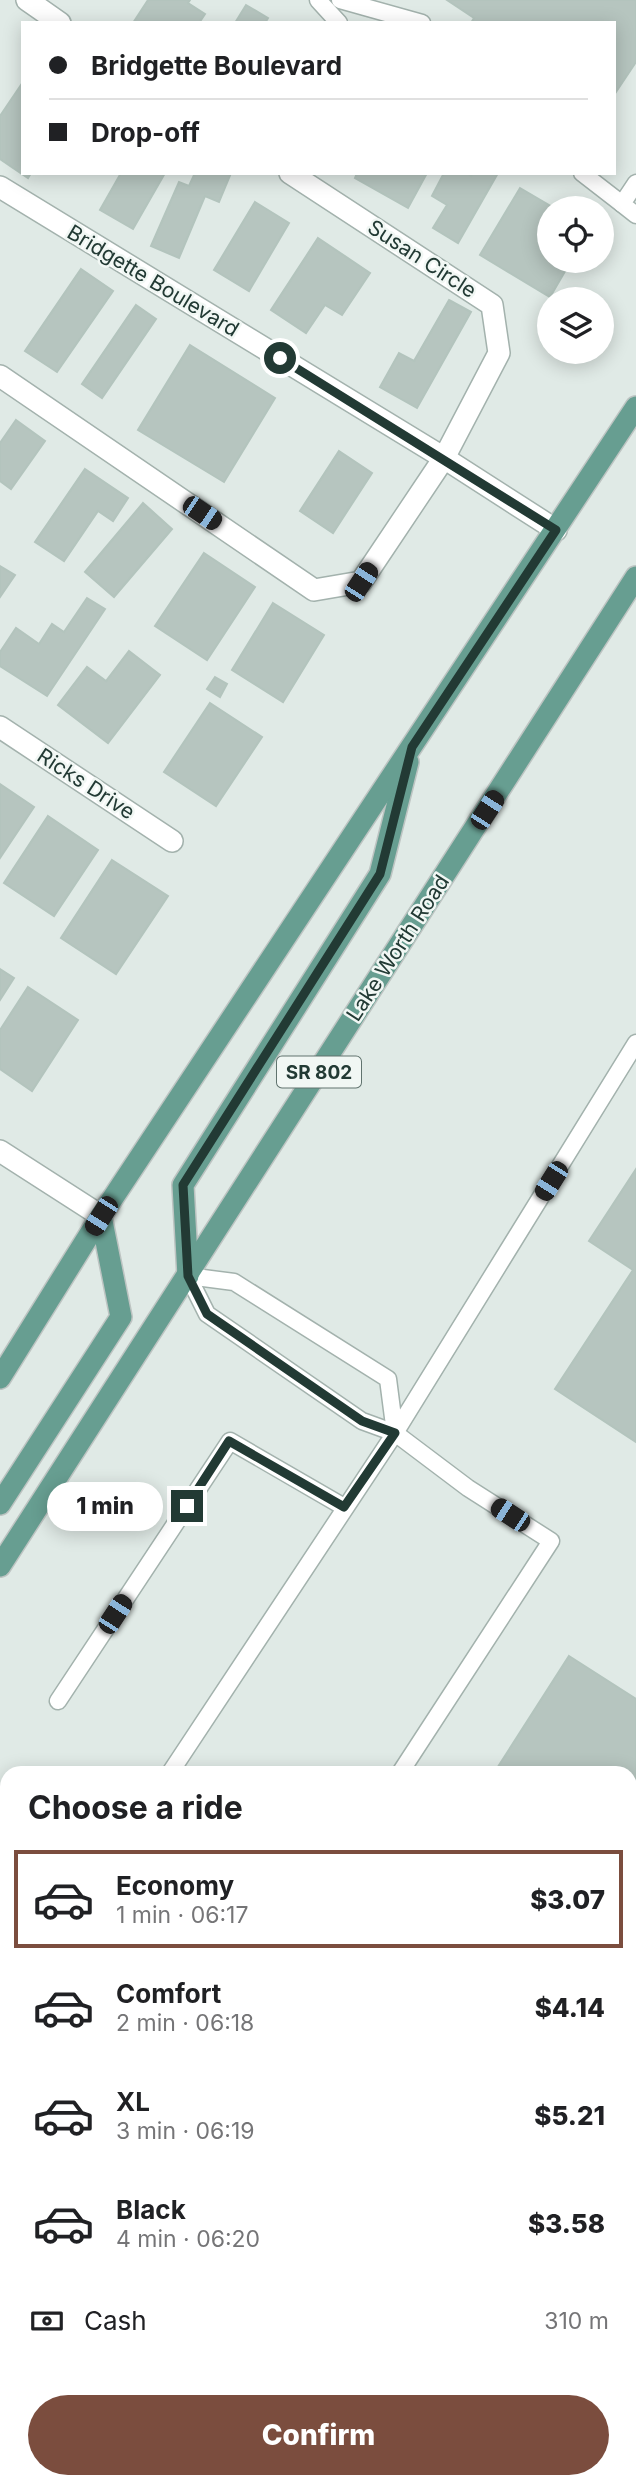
<!DOCTYPE html>
<meta charset="utf-8">
<style>
:root{--surface:#fff;--page:#f6f6f6;--text:#202124;--muted:#757577;--line:#e0e0e0;--accent:#7b4d3e}
body{margin:0;font-family:Inter,sans-serif;background:var(--page);color:var(--text);height:100vh;display:flex;flex-direction:column;font-size:26px;white-space:nowrap}
*{box-sizing:border-box;margin:0}
p{font-size:23px;color:var(--muted)}
.icon{flex:none;width:38px;height:38px;fill:none;stroke:currentColor;stroke-width:2;stroke-linecap:round;stroke-linejoin:round}
.map{position:relative;flex:1;overflow:hidden}
.drawer{position:absolute;left:0px;top:1766px;width:637px;height:723px;display:flex;flex-direction:column;background:var(--surface);border-radius:21px 21px 0 0;box-shadow:0 4px 18px #0003}
.drawer>*{flex:none}
.hud{position:absolute;left:21px;top:21px;width:595px;height:154px;border-radius:0px;box-shadow:0 4px 18px #0003;display:grid;align-content:center;height:154px;padding:0 28px;background:var(--surface)}
.buttons{position:absolute;left:537px;top:196px;display:grid;gap:14px}
.buttons a{display:grid;place-items:center;width:77px;height:77px;border-radius:50%;background:var(--surface);box-shadow:0 4px 18px #0003;font-size:35px}
.end{position:absolute;width:32px;height:32px;margin:-16px;border:9px solid #223a34;background:#fff;box-shadow:0 0 0 4px #fff}
.from{border-radius:50%}
.bubble{position:absolute;height:49px;border-radius:24px;background:var(--surface);box-shadow:0 4px 18px #0003;font-size:23px;font-weight:800;line-height:49px;text-align:center}
.car{position:absolute;width:21px;height:42px;margin:-21px -10px;border-radius:9px;box-shadow:0 0 5px 2px #0007;background:linear-gradient(#222 24%,#8ab4d8 0 40%,#222 0 76%,#8ab4d8 0 86%,#222 0)}
.hud b{display:flex;align-items:center;gap:24px;height:66px;font-size:26px}
.hud b+b{border-top:2px solid var(--line)}
.hud i{width:18px;height:18px;background:var(--text)}
ul{padding:0;list-style:none}
li{display:flex;align-items:center;gap:21px;height:98px;margin:0 14px 10px;padding:0 14px;border:4px solid transparent;border-radius:0px}
li div{flex:1}
li b{display:block;font-size:26px}
li em{font-style:normal;font-weight:800}
li.current{border-color:var(--accent)}
li>.icon{width:63px;height:63px;stroke-width:1.5}
h2{padding:0 28px;font-size:32px;line-height:84px}
.pay{display:flex;align-items:center;gap:18px;height:77px;padding:0 28px;font-size:26px}
.pay p{margin-inline-start:auto}
.action{display:flex;gap:14px;margin-top:auto;padding:14px 28px}
.action a{flex:1;height:80px;border-radius:42px;background:var(--accent);color:#fff;font-size:28px;font-weight:800;line-height:80px;text-align:center}
.map>svg:first-child{display:block}
.lines{fill:none;stroke-linecap:round;stroke-linejoin:round}
.canal{stroke:#8ac2cd;stroke-width:38}
.building{fill:#b6c5bf;stroke:#b3c4bd;stroke-width:2}
.service-casing{stroke:#a3b2ad;stroke-width:19}
.minor-casing{stroke:#a3b2ad;stroke-width:24}
.primary-casing{stroke:#bdc4c2;stroke-width:24}
.service{stroke:#fff;stroke-width:16}
.minor{stroke:#fff;stroke-width:21}
.primary{stroke:#679e91;stroke-width:21}
.route{stroke:#223a34;stroke-width:9}
.labels{text-anchor:middle;stroke-width:5;stroke-linejoin:round;paint-order:stroke}
.shield{fill:#f1f7f4;stroke:#60736e;stroke-width:2}
.shield-label{font-size:19px;font-weight:bold;fill:#223a34}
.street-label{font-size:21px;fill:#223a34;stroke:#f1f7f4}
</style>
<div class="map">
<svg width="636" height="2488" viewBox="0 0 636 2488">
<rect width="100%" height="100%" fill="#e0eae6"/>
<g class="lines">
<!-- canal -->
<g class="canal">
<path d="M0 1911 7 1916"/>
<path d="M630 2330 636 2334"/>
</g>
</g>
<!-- building -->
<g class="building">
<path d="M148 0H190L188 3 205 14 199 23H133Z"/>
<path d="M447 0H636V62L614 95V23H471L474 18Z"/>
<path d="M246 5 268 18 265 23H235Z"/>
<path d="M23 82V173H31L28 178 0 159V116Z"/>
<path d="M121 173H165L133 229 100 210Z"/>
<path d="M195 173H231L219 202 205 196 179 258 151 246 179 182 189 186Z"/>
<path d="M357 173H427L408 208 355 178Z"/>
<path d="M444 173H467L471 176 473 173H498L458 243 433 228 447 205 432 196Z"/>
<path d="M520 188 554 208H550V261H571L550 297 480 255Z"/>
<path d="M255 202 289 223 249 291 214 270Z"/>
<path d="M318 238 370 273 342 315 325 305 306 333 271 310Z"/>
<path d="M81 269 113 291 57 372 25 351Z"/>
<path d="M449 300 471 312 417 408 380 387 399 353 414 361Z"/>
<path d="M136 305 156 319 102 398 82 384Z"/>
<path d="M190 345 275 398 224 482 138 430Z"/>
<path d="M16 420 45 441 11 489 0 481V443Z"/>
<path d="M339 451 372 473 333 533 300 511Z"/>
<path d="M85 469 128 498 113 521 98 511 64 561 35 542Z"/>
<path d="M143 503 172 529 114 597 85 572Z"/>
<path d="M204 553 255 587 207 660 155 626Z"/>
<path d="M0 566 15 575 0 597Z"/>
<path d="M87 598 105 609 47 696 0 666V652L16 628 39 644 52 624 64 632Z"/>
<path d="M273 603 324 635 283 702 232 670Z"/>
<path d="M129 651 160 675 108 743 58 705 87 667 106 681Z"/>
<path d="M215 677 227 684 220 697 207 689Z"/>
<path d="M210 703 262 737 216 806 164 772Z"/>
<path d="M0 784 34 807 0 858Z"/>
<path d="M48 816 98 850 54 916 4 883Z"/>
<path d="M112 860 168 896 116 974 61 938Z"/>
<path d="M0 969 14 978 0 1000Z"/>
<path d="M28 987 78 1020 32 1091 0 1069V1030Z"/>
<path d="M636 1169V1442L555 1389 633 1270 589 1241Z"/>
<path d="M569 1656 636 1699V1849L630 1858V1773H494Z"/>
<path d="M7 2253V2353L0 2364V2264Z"/>
<path d="M7 2457V2482H62L73 2488H0V2468Z"/>
</g>
<g class="lines">
<!-- service casing -->
<g class="service-casing">
<g id="service">
<path d="M318 0 339 23"/>
<path d="M340 0 422 23"/>
<path d="M582 173 622 204"/>
<path d="M636 183 622 204 636 215"/>
<path d="M188 1276 207 1314 362 1421 395 1433 468 1488 551 1541 400 1773"/>
<path d="M188 1276 234 1282 388 1379 395 1433"/>
<path d="M58 1701 230 1441 344 1507"/>
<path d="M170 1773 395 1433 636 1043"/>
<path d="M630 2050 636 2041"/>
<path d="M630 2143 636 2147"/>
<path d="M0 2163 7 2169"/>
<path d="M0 2195 7 2184"/>
</g>
</g>
<!-- minor casing -->
<g class="minor-casing">
<g id="minor">
<path d="M27 0 60 23"/>
<path d="M0 187 444 458 556 530"/>
<path d="M0 376 314 590 361 582 444 458 499 353 492 305 290 173"/>
<path d="M0 727 172 841"/>
<path d="M0 1151 101 1216"/>
</g>
</g>
<!-- primary casing -->
<g class="primary-casing">
<g id="primary">
<path d="M188 1276 183 1185 380 874 408 762"/>
<path d="M0 1378 101 1216 636 407"/>
<path d="M0 1504 121 1317 101 1216"/>
<path d="M0 1566 636 577"/>
</g>
</g>
<!-- service -->
<use href="#service" class="service"/>
<!-- minor -->
<use href="#minor" class="minor"/>
<!-- primary -->
<use href="#primary" class="primary"/>
</g>
<g class="lines">
<!-- route -->
<path class="route" d="M187 1506 229 1441 344 1507 395 1433 362 1421 207 1314 188 1276 183 1185 380 874 412 747 556 530 280 358"/>
</g>
<g class="labels">
<!-- shield labels -->
<rect class="shield" x="277" y="1056.5" width="84" height="31" rx="5"/>
<g class="shield-label">
<text x="319" y="1079">SR 802</text>
</g>
<!-- street labels -->
<g class="street-label">
<text transform="translate(422 259) rotate(33)" y="7">Susan Circle</text>
<text transform="translate(153 281) rotate(31)" y="7">Bridgette Boulevard</text>
<text transform="translate(86 784) rotate(33)" y="7">Ricks Drive</text>
<text transform="translate(398 948) rotate(-57)" y="7">Lake Worth Road</text>
</g>
</g>
</svg>
<div class="buttons">
<a><svg class="icon" aria-label="locate" viewBox="0 0 24 24"><circle cx="12" cy="12" r="6"/><path d="M12 2v4M12 18v4M2 12h4M18 12h4"/></svg></a>
<a><svg class="icon" aria-label="layers" viewBox="0 0 24 24"><path d="M12 4l9 5-9 5-9-5zM3 14l9 5 9-5"/></svg></a>
</div>
<i class="end from" style="left:280px;top:358px"></i>
<i class="end" style="left:187px;top:1506px"></i>
<div class="bubble" style="left:47px;top:1482px;width:116px">1 min</div>
<i class="car" style="left:202px;top:513px;rotate:124deg"></i>
<i class="car" style="left:361px;top:582px;rotate:33deg"></i>
<i class="car" style="left:487px;top:810px;rotate:33deg"></i>
<i class="car" style="left:551px;top:1181px;rotate:212deg"></i>
<i class="car" style="left:101px;top:1216px;rotate:212deg"></i>
<i class="car" style="left:510px;top:1515px;rotate:303deg"></i>
<i class="car" style="left:115px;top:1614px;rotate:33deg"></i>
<div class="hud">
<b><i class="from"></i>Bridgette Boulevard</b>
<b><i></i>Drop-off</b>
</div>
<section class="drawer">
<h2>Choose a ride</h2>
<ul>
<li class="current"><svg class="icon" aria-label="car" viewBox="0 0 24 24"><path d="M5 17H2v-5l4-1 3-4h7l3 4 3 1v5h-3M9 17h6M6 11h13"/><circle cx="7" cy="17" r="2"/><circle cx="17" cy="17" r="2"/></svg><div><b>Economy</b><p>1 min · 06:17</p></div><em>$3.07</em></li>
<li><svg class="icon" aria-label="car" viewBox="0 0 24 24"><path d="M5 17H2v-5l4-1 3-4h7l3 4 3 1v5h-3M9 17h6M6 11h13"/><circle cx="7" cy="17" r="2"/><circle cx="17" cy="17" r="2"/></svg><div><b>Comfort</b><p>2 min · 06:18</p></div><em>$4.14</em></li>
<li><svg class="icon" aria-label="car" viewBox="0 0 24 24"><path d="M5 17H2v-5l4-1 3-4h7l3 4 3 1v5h-3M9 17h6M6 11h13"/><circle cx="7" cy="17" r="2"/><circle cx="17" cy="17" r="2"/></svg><div><b>XL</b><p>3 min · 06:19</p></div><em>$5.21</em></li>
<li><svg class="icon" aria-label="car" viewBox="0 0 24 24"><path d="M5 17H2v-5l4-1 3-4h7l3 4 3 1v5h-3M9 17h6M6 11h13"/><circle cx="7" cy="17" r="2"/><circle cx="17" cy="17" r="2"/></svg><div><b>Black</b><p>4 min · 06:20</p></div><em>$3.58</em></li>
</ul>
<div class="pay"><svg class="icon" aria-label="cash" viewBox="0 0 24 24"><path d="M3 7h18v10H3z"/><circle cx="12" cy="12" r="2"/></svg>Cash<p>310 m</p></div>
<div class="action"><a>Confirm</a></div>
</section>
</div>
